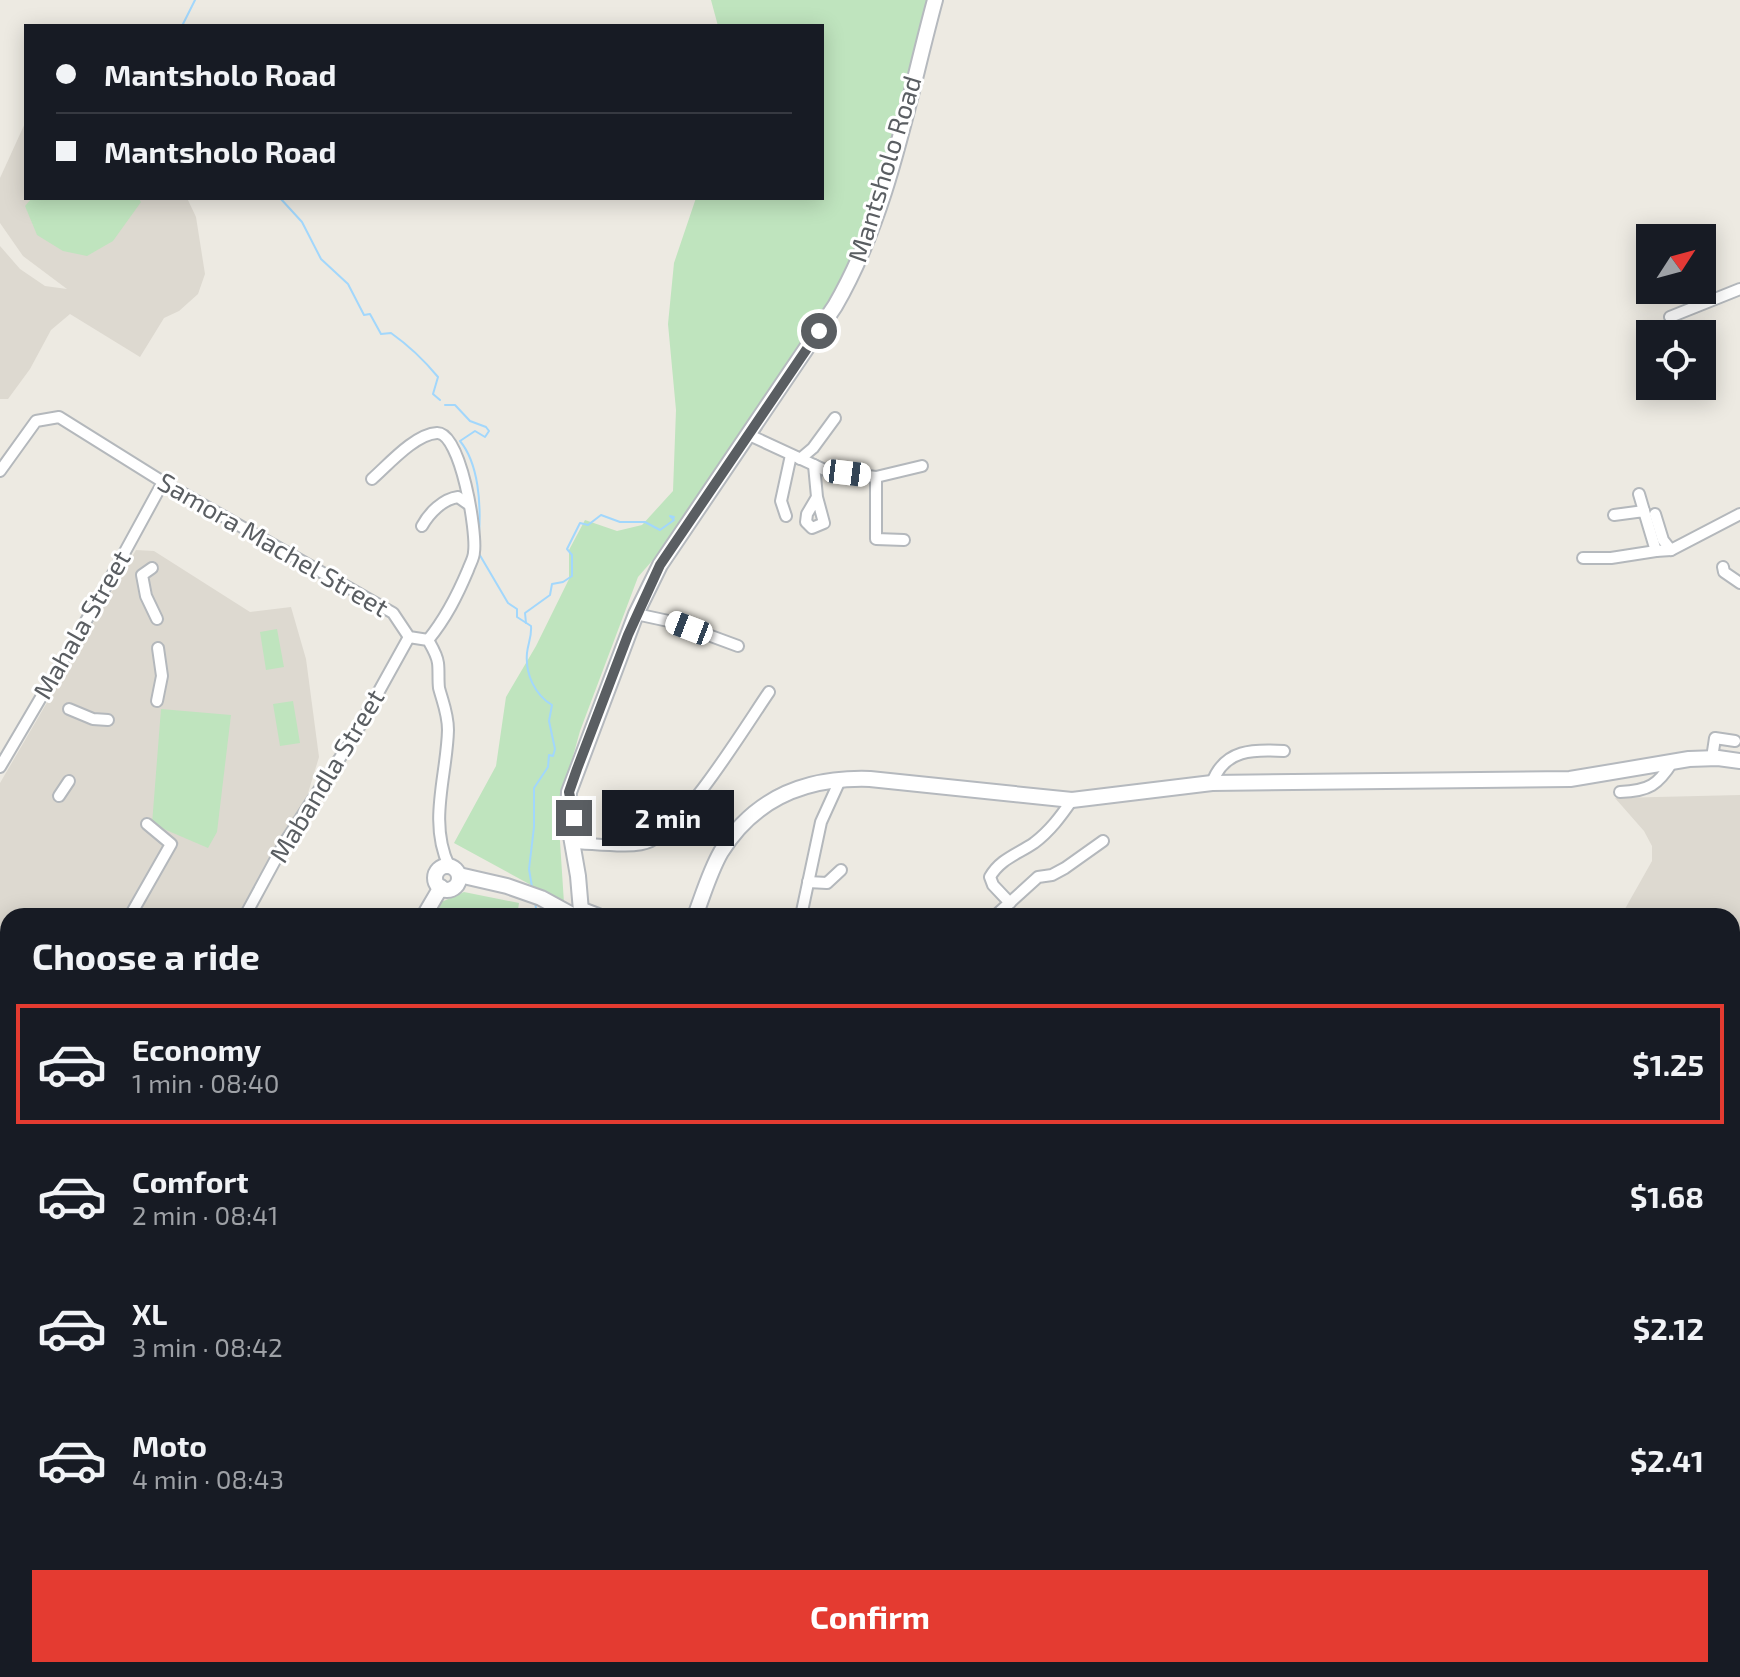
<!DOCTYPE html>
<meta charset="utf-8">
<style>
:root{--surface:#171b24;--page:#20242c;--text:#f1f3f6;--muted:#9ea1a6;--line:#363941;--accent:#e43b31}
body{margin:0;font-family:"Exo 2",sans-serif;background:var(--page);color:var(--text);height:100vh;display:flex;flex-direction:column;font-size:30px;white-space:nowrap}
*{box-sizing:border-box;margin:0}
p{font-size:26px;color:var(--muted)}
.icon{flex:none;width:44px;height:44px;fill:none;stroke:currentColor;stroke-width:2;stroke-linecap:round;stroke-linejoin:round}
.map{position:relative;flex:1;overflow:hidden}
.drawer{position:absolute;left:0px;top:908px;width:1740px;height:770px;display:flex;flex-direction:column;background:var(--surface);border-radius:24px 24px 0 0;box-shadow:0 4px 20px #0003}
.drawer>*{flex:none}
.top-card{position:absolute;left:24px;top:24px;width:800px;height:176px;border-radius:0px;box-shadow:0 4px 20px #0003;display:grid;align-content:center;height:176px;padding:0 32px;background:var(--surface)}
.needle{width:52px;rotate:54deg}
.fabs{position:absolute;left:1636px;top:224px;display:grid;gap:16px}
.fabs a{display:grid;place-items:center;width:80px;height:80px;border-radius:0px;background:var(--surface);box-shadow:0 4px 20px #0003;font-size:40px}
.end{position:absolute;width:36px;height:36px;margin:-18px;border:10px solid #5a5e62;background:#fff;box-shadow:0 0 0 4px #fff}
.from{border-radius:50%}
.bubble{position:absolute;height:56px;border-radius:0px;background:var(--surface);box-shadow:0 4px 20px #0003;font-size:26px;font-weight:700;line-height:56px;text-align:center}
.car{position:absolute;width:24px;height:48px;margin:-24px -12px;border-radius:10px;box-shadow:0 0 6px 2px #0007;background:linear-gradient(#fff 24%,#345 0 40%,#fff 0 76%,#345 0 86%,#fff 0)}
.top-card b{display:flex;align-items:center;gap:28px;height:76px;font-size:30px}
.top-card b+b{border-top:2px solid var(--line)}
.top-card i{width:20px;height:20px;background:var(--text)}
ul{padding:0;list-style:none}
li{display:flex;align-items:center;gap:24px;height:120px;margin:0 16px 12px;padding:0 16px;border:4px solid transparent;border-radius:0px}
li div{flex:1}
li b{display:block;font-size:30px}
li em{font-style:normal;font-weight:700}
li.current{border-color:var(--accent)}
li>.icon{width:72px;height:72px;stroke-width:1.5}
h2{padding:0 32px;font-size:36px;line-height:96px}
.cta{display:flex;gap:16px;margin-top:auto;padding:16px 32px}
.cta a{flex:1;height:92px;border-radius:0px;background:var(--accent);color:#fff;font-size:32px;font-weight:700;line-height:92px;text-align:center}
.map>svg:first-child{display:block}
.education{fill:#ddd9d0}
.green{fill:#bfe4be}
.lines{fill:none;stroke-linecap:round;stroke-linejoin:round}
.stream{stroke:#a2d7fc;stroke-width:2}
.street-casing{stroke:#b4b8bc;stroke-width:14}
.secondary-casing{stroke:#b5b9be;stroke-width:18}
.street{stroke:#fff;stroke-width:10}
.secondary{stroke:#fff;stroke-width:14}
.route{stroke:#5a5e62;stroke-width:10}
.labels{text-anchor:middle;stroke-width:6;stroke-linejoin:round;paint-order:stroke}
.street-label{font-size:26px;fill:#5a5e62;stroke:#fff}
</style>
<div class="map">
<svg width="1740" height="1677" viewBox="0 0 1740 1677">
<rect width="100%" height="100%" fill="#edeae2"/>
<!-- education -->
<g class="education">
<path d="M26 121V198H187L196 217 205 274 198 294 179 311 164 318 140 357 70 314 51 330 30 369 8 399H0V246L20 269 45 286 67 289 23 256 0 223V178Z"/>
<path d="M136 550 154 551 250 612 291 607 306 659 319 757 305 803 241 916H8V1008L0 967V783Z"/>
<path d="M1740 795V1064L1732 1072V916H1621L1652 861V846L1644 831 1615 798Z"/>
</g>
<!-- green -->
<g class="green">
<path d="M711 0H935L860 262 701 505 638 577 580 731 558 811 564 903 454 843 496 766 506 697 536 646 569 579V550L585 520 617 531 642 525 673 491 676 410 668 324 674 263 696 198H822V26H718Z"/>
<path d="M32 198H138L141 202 113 241 87 256 63 251 37 235 25 206Z"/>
<path d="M277 629 284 667 266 670 260 632Z"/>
<path d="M293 701 300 743 280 746 273 704Z"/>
<path d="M161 709 231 715 217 832 208 848 152 824Z"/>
<path d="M464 892 519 903 517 916H430L437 904Z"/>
<path d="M0 941 8 978V1326L0 1339Z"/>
</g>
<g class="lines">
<!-- stream -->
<g class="stream">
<path d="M182 26 195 0"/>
<path d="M280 198 302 222 321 259 348 284 364 315 370 314 381 334 391 333C408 345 424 360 438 377L433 394 440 400"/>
<path d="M445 405H455L470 421 486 427 489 431 485 437 475 431 460 441C479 464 481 505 479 534"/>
<path d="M478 552 508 603 517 609V617L531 626C532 636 528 643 527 653 525 674 535 695 552 705L549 721 555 749 553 756 549 755 548 767 534 788V827L529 869 532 887"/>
<path d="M526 623 525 613 550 595 552 584 563 582 572 576V555L567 549 580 523 588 525 601 515 620 522H645L660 530 674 520 670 516 674 517"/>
<path d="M535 901 537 916"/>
<path d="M158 1677 165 1670"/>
</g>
<!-- street casing -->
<g class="street-casing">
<g id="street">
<path d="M1670 317 1740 289"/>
<path d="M747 434 827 471 876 477V539L904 540"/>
<path d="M800 459 813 448 835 418"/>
<path d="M814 465 817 497 807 514 806 522 812 528 824 523 817 497"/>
<path d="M0 471 36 421 59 417 163 482 393 613 409 637 428 640C432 647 437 655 438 663 439 671 438 679 439 688 443 703 448 714 448 730 447 775 428 822 449 866"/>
<path d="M876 477 922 466"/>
<path d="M372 479C388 465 415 434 437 433 461 432 477 533 474 552 474 558 470 564 468 570 457 596 446 618 428 640"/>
<path d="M1639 494 1644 511"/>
<path d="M1655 514 1663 540 1671 550 1740 514"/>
<path d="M1614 515 1644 511 1656 551 1671 550"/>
<path d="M786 516 781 501 791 455"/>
<path d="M422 526C429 513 443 499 458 497L468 504"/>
<path d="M1583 558H1611L1656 551"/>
<path d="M1723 567 1724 572 1740 583"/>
<path d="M152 568 142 575 146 596 157 619"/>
<path d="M636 614 673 622 738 646"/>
<path d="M157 701 162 676 158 648"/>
<path d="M69 709 93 719 108 720"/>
<path d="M1712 758 1715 738 1735 741"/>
<path d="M0 767 103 592 163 482"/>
<path d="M1212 783C1224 749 1254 749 1284 751"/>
<path d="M1620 792C1649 791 1658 785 1673 761"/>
<path d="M59 796 69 781"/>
<path d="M571 843C592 843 634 850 651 841 686 824 745 727 769 692"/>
<path d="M808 882 827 883 841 870"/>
<path d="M1010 903 993 885 990 877C1000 859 1018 854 1034 843 1050 831 1061 816 1072 800"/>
<path d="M130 916 171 844 147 824"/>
<path d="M245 916 285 842 353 738 409 637"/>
<path d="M801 916 821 822 841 778"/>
<path d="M995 916 1038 877 1052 875 1065 868 1103 841"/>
<path d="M0 1339 8 1326"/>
<path d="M0 1590 8 1596"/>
<path d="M335 1677V1670"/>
<path d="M400 1677V1676"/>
</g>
</g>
<!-- secondary casing -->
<g class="secondary-casing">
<g id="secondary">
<circle cx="447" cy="878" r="12"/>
<path d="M459 875 507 886 541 898 574 916"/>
<path d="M581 911 578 876 568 819 569 792 636 614 660 565 835 306C889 213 907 103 935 0"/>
<path d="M424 916 441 887"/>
<path d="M576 916 585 911 598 916"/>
<path d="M695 916C703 895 710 871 721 852 755 797 808 777 870 779L1072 800 1212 783 1570 779 1689 759 1718 758 1740 761"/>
<path d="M0 995 8 1030"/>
<path d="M0 1386 8 1378"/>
<path d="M664 1670 670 1677"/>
</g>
</g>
<!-- street -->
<use href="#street" class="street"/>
<!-- secondary -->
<use href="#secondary" class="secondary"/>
</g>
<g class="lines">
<!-- route -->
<path class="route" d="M574 818 569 792 577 769 628 635 660 565 819 331"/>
</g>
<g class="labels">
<!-- street labels -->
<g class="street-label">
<text transform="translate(885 169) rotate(-73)" y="9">Mantsholo Road</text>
<text transform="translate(273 545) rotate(30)" y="9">Samora Machel Street</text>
<text transform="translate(82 625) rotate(-60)" y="9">Mahala Street</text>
<text transform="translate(327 776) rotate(-59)" y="9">Mabandla Street</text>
</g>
</g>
</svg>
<div class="fabs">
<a><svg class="needle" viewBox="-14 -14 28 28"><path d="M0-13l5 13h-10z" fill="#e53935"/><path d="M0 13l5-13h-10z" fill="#9ea1a6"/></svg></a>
<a><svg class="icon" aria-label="locate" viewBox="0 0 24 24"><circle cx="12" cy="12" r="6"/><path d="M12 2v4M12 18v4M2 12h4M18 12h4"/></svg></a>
</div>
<i class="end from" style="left:819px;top:331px"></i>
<i class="end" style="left:574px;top:818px"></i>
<div class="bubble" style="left:602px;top:790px;width:132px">2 min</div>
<i class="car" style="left:847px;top:473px;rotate:97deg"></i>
<i class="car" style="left:689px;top:628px;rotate:291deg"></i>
<div class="top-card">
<b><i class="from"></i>Mantsholo Road</b>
<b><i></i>Mantsholo Road</b>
</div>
<section class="drawer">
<h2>Choose a ride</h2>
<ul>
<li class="current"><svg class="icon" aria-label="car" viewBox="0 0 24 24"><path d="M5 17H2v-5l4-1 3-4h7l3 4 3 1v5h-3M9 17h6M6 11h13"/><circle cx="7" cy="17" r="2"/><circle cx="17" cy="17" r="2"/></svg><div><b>Economy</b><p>1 min · 08:40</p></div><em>$1.25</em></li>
<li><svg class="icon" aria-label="car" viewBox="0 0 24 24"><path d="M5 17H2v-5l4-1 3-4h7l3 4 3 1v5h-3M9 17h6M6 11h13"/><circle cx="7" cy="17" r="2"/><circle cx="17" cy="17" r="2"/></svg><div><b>Comfort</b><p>2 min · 08:41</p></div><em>$1.68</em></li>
<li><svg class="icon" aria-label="car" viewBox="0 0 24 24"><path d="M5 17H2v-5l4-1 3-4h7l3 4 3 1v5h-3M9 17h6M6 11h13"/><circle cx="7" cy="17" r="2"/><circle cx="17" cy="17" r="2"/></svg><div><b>XL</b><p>3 min · 08:42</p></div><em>$2.12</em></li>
<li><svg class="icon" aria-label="car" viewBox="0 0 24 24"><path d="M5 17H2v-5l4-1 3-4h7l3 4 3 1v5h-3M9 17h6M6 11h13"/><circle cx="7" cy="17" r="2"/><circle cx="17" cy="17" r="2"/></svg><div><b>Moto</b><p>4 min · 08:43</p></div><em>$2.41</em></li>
</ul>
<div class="cta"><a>Confirm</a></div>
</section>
</div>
